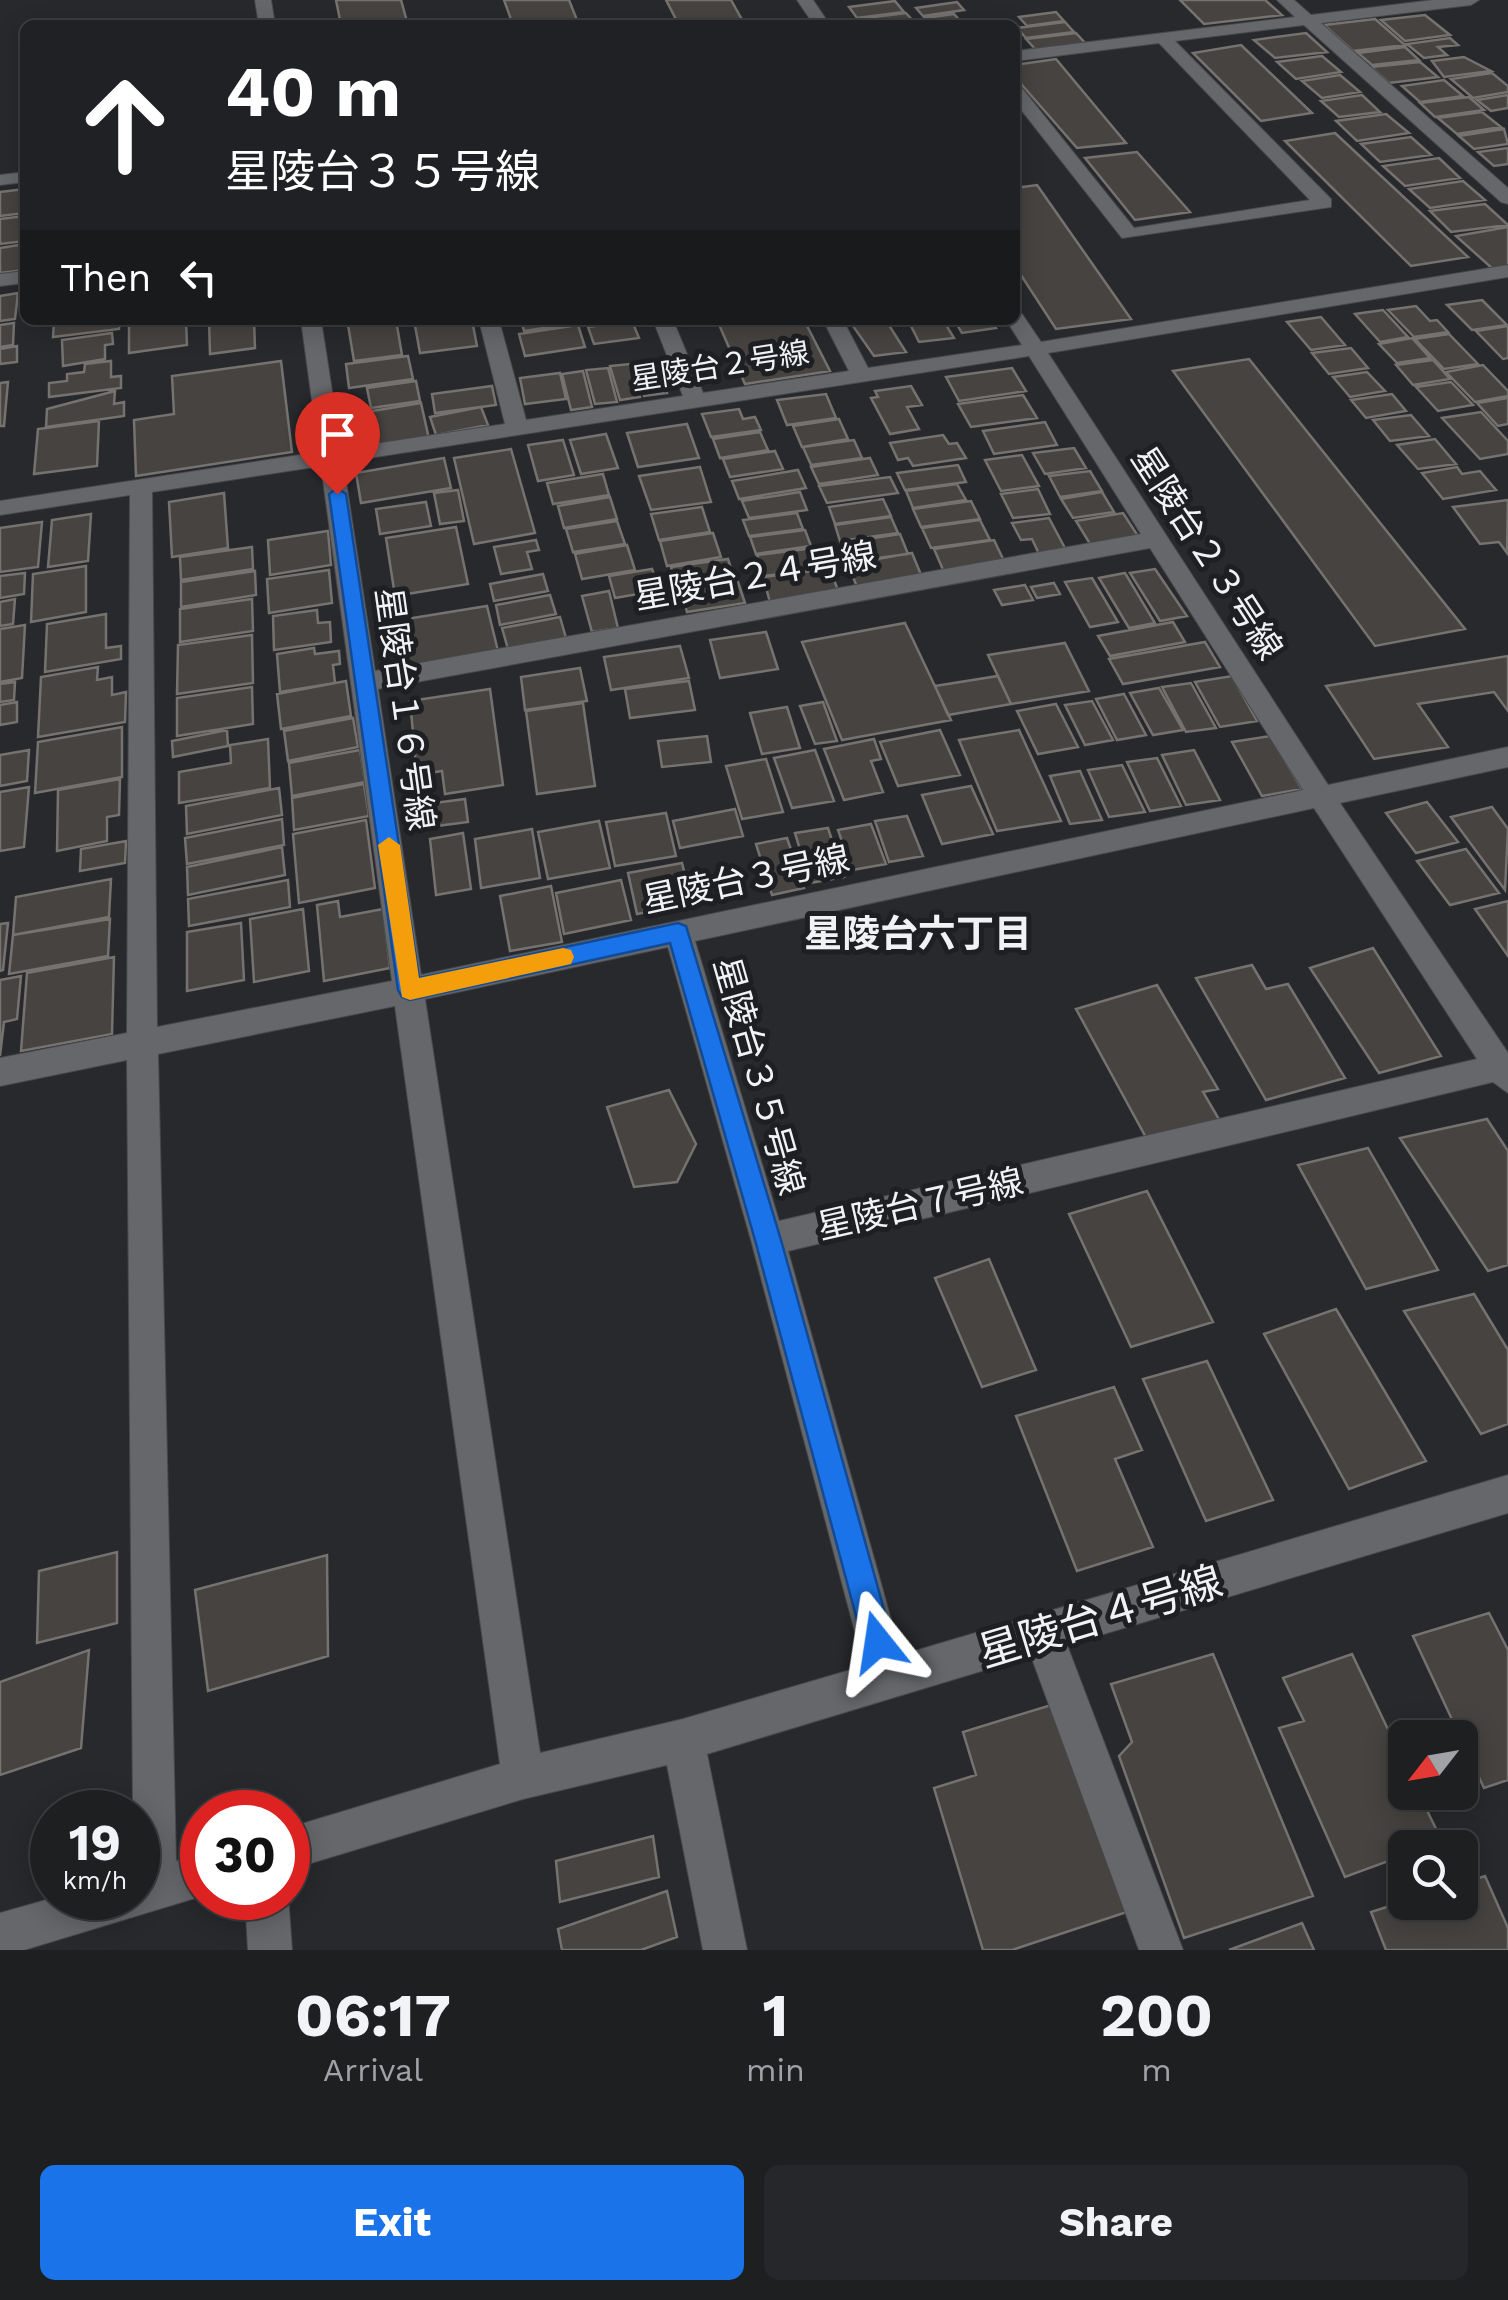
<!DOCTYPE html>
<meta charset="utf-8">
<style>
:root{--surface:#1d1f21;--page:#25272a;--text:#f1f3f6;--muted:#a0a2a5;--line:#3b3d3f;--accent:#1a73e8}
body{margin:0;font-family:"Work Sans","Noto Sans JP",sans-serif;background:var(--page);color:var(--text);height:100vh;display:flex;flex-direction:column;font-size:38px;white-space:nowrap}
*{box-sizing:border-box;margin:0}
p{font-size:32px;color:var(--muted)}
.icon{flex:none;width:55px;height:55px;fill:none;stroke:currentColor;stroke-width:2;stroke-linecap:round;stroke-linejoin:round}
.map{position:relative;height:1950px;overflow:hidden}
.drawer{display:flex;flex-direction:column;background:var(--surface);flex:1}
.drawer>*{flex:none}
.top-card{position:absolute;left:20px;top:20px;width:1000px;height:305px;border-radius:15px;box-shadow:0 5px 25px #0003,0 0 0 2px var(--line);background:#202124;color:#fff;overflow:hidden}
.needle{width:65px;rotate:239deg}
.controls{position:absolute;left:1388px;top:1720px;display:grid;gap:20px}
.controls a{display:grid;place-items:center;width:90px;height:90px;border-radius:15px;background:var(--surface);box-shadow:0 5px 25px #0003,0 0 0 2px var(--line);font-size:50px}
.speed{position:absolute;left:30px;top:1790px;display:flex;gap:20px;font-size:50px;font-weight:700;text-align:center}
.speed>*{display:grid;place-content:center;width:130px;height:130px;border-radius:50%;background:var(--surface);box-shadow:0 5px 25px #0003,0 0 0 2px var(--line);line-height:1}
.speed small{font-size:25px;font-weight:400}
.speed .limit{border:15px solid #d22;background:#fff;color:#111}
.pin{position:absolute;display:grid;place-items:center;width:85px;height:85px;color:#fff;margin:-102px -42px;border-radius:50% 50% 50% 0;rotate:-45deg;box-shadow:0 0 10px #0007}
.pin .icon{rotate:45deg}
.me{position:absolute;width:110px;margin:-55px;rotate:345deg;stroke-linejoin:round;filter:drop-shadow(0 0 8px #0008)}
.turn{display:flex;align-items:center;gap:35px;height:210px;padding:0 40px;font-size:45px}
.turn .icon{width:130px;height:130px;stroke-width:2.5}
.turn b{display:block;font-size:70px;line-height:85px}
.then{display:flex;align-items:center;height:95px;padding:0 40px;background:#0003;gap:20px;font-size:38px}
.eta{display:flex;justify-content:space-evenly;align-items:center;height:170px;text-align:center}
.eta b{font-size:60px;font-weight:700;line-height:70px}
.action{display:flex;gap:20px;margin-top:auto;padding:20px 40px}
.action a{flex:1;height:115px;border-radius:15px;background:var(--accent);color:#fff;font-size:40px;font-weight:700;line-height:115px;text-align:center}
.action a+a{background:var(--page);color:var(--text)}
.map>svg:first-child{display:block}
.building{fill:#464340;stroke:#75726f;stroke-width:2.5}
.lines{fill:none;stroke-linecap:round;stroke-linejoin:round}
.minor-casing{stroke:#46484a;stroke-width:2}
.minor{fill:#65676b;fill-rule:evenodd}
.route{fill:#1a73e8;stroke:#114b97;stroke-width:2.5}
.slow{fill:#f59e0b}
.labels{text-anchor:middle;stroke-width:10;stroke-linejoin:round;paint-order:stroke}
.far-street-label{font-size:30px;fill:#f1f2f4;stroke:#1e1f22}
.street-label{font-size:35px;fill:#f1f2f4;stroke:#1e1f22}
.neighbourhood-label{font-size:38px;font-weight:bold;fill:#f1f2f4;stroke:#1e1f22}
.near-street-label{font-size:42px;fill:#f1f2f4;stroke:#1e1f22}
</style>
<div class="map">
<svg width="1508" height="1950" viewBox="0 0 1508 1950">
<rect width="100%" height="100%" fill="#27292c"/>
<!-- building -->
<path class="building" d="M336 0H401L408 25H341Z
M504 0H569L579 25H513Z
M666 0H731L745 25H679Z
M1180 0H1265L1282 15 1204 24Z
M895 1 904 12 857 18 849 7Z
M957 2 964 10 923 16 916 8Z
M1056 12 1064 21 1027 26 1019 17Z
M906 13 915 23 862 25 858 19Z
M954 14 962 23 932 25 925 18Z
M1425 15 1450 35 1405 41 1381 20Z
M1375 19 1405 45 1353 51 1324 25Z
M1065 22 1074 32 1026 38 1017 28Z
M1076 33 1086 44 1036 50 1026 39Z
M1306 33 1327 52 1275 58 1254 40Z
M1450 38 1458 45 1438 47 1447 55 1424 58 1407 44Z
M1241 45 1312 113 1261 121 1193 53Z
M1405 47 1419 60 1372 65 1358 53Z
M1322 56 1341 72 1296 79 1277 62Z
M1464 57 1491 71 1444 77 1432 61Z
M1056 59 1126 143 1077 148 1015 77V65Z
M1420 62 1438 77 1389 83 1371 67Z
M1492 73 1508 86V92L1473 98 1451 79Z
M1340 75 1360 92 1322 98 1302 81Z
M1444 80 1463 96 1420 102 1402 86Z
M1362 95 1380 112 1339 117 1321 101Z
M1508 95V108L1491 111 1477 100Z
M1469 97 1484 110 1435 117 1420 103Z
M1482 112 1501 127 1457 134 1438 118Z
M1386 114 1409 133 1357 141 1336 121Z
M1504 129 1508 144 1474 149 1459 136Z
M1335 133 1468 257 1411 266 1285 141Z
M1411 137 1431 155 1380 162 1361 144Z
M1508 148V164L1494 166 1478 152Z
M1137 152 1190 212 1135 220 1085 158Z
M1439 158 1460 178 1405 186 1383 166Z
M1463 181 1485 200 1430 208 1409 189Z
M1037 185 1131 319 1056 329 1015 266V188Z
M25 189V213L0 216V192Z
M1485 204 1508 225 1451 232 1430 211Z
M25 216V241L0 244V219Z
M1508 227V268L1494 270 1456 236Z
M25 244V270L0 273V248Z
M18 293 15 319 0 321V296Z
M1482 300 1507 325 1472 330 1447 305Z
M1416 306 1430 321 1437 320 1448 332 1414 337 1388 310Z
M1383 310 1408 337 1380 342 1355 314Z
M1321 317 1345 345 1311 350 1287 322Z
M54 320H120L119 329 53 337Z
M129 320H186L187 345 129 353Z
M209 320H254L255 348 210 354Z
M396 320 402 355 354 361 348 325Z
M414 320H472L477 346 420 353Z
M521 320H578L579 323 524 331Z
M717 320H804L830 371 745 384Z
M908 320H943L954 338 919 342Z
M954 320H991L996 328 962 333Z
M632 321 639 338 594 344 588 327Z
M887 322 906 352 874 356 853 326Z
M14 323 13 345 0 347V325Z
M578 325 585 347 525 356 519 334Z
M1508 326V358L1503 359 1476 331Z
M112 333 113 344 105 345V359L63 366 62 340Z
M1449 334 1478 364 1444 369 1415 339Z
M1412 338 1430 358 1397 363 1379 344Z
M17 346V362L0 364V349Z
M1351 348 1368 368 1329 374 1312 353Z
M408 356 413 379 349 388 346 364Z
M1249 359 1465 629 1375 646 1173 371Z
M656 360 667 393 644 396 633 363Z
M1433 360 1450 379 1413 385 1396 365Z
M111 361V377L121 376V388L49 397V383L67 381V374L84 372 85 364Z
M281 361 292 452 136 476 134 420 174 414 172 376Z
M630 364 640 397 620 400 610 366Z
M1483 365 1508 391V396L1475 402 1446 372Z
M608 368 617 402 595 404 586 370Z
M1012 368 1026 391 959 401 946 377Z
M583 371 592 407 571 410 562 374Z
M1367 372 1385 391 1350 397 1333 377Z
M560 373 566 399 525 404 520 378Z
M416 381 420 401 371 408 367 388Z
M8 382 4 426H0V383Z
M1451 382 1473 405 1438 411 1416 387Z
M492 386 496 405 435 413 432 394Z
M911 386 922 405 907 407 919 429 890 434 871 398 878 397 875 391Z
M115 391 114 404 124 402V416L46 427 47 409Z
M826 394 836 418 787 425 777 400Z
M1392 394 1406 411 1366 418 1351 400Z
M1023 395 1037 418 971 427 958 404Z
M1508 398V424L1498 426 1477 403Z
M421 403 429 439 379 447 375 429 357 432 354 414Z
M481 407 488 425 436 435 430 417Z
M739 409 743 419 755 417 761 430 711 437 702 414Z
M1481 412 1508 441V454L1480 459 1442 418Z
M1411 415 1429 436 1390 441 1373 420Z
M839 419 848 439 802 447 793 426Z
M99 421 97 466 34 474 38 429Z
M1045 422 1057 445 994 454 983 431Z
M687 424 699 458 638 467 627 433Z
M760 432 768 450 720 458 713 439Z
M606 434 618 468 581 474 570 440Z
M943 435 949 444 957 443 966 458 913 466 908 458 898 460 890 443Z
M1435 439 1456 464 1418 469 1397 445Z
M563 440 574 475 538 481 528 445Z
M854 440 862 458 811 465 803 447Z
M1074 448 1086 468 1045 474 1033 453Z
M511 449 535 533 474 544 454 458Z
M775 451 783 469 730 477 723 459Z
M1022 455 1039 486 1001 491 985 460Z
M444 458 451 488 361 503 356 473Z
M870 458 878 475 819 484 811 467Z
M958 465 966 482 905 490 897 473Z
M700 467 711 502 651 510 639 476Z
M1457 467 1462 474 1480 471 1496 490 1443 499 1422 473Z
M798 470 806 488 739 499 732 481Z
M1090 471 1102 491 1060 497 1049 476Z
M603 474 609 495 553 504 547 483Z
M890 477 898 493 827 503 819 486Z
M957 484 966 500 913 508 906 491Z
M1038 489 1050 514 1013 518 1001 494Z
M458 490 464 521 440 524 434 493Z
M800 492 807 510 749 518 742 501Z
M1102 492 1114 512 1073 518 1061 499Z
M224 493 228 548 172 557 169 502Z
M610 497 617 519 564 528 558 506Z
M883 499 891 516 835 524 829 507Z
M1508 500 1507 553 1499 542 1480 544 1453 507Z
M971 501 980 519 921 527 913 509Z
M426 502 431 526 380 534 376 509Z
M702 507 710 532 659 540 651 514Z
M797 513 803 529 749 536 743 520Z
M1123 513 1138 536 1090 544 1076 521Z
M91 514 88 561 48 567 52 520Z
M891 517 898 533 840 541 835 525Z
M1049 518 1066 550 1039 554 1032 539 1021 540 1012 523Z
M980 520 990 540 931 548 922 528Z
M617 521 625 544 573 552 566 529Z
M42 522 38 567 0 572V528Z
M456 527 468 584 395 596 386 538Z
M805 530 811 546 756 554 750 537Z
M328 531 331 565 270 575 268 540Z
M713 533 721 557 667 566 660 541Z
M900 534 908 554 848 562 841 543Z
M536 540 539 550 527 552 532 569 501 574 494 547Z
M994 540 1005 563 944 572 934 549Z
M627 545 635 570 582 579 575 554Z
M252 547 253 569 181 580 180 557Z
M814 548 821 569 764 576 757 555Z
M912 553 922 577 857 587 848 564Z
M728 559 735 580 678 589 671 567Z
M86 566V612L31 622 33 574Z
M652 569 660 590 615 598 609 576Z
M830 569 839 593 770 602 763 577Z
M1155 569 1187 616 1160 621 1130 573Z
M329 570 332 603 269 613 267 579Z
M255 571 256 595 181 607V582Z
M25 573 24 594 0 598V576Z
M1125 573 1155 623 1129 628 1099 578Z
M543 574 548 591 494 601 490 584Z
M1092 578 1118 622 1090 627 1065 582Z
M738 582 745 603 687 612 681 591Z
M1054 583 1060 594 1037 598 1031 587Z
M1025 585 1033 600 1002 605 994 590Z
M609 591 618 628 592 632 582 596Z
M550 595 556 614 500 625 496 605Z
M15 599 13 624 0 626V602Z
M252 599 253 631 180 642V609Z
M487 606 498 651 402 668 394 621Z
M317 610 318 623 330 622 331 642 274 650 273 616Z
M106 614V648L121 646V659L45 672 47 624Z
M560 617 566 638 508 649 502 628Z
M1173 622 1185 642 1110 656 1098 636Z
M905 623 951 720 842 740 802 642Z
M25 625 22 678 0 682V629Z
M766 632 778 669 720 678 710 640Z
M252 635 253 683 177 694 178 645Z
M1205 642 1220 667 1123 684 1109 659Z
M1065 643 1089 691 1011 704 988 655Z
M680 646 689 678 611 690 604 657Z
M314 648 315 654 339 651 340 664 333 665 335 683 280 692 277 654Z
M1508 656V711L1494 692 1418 704 1448 747 1374 759 1326 686Z
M98 667 97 680 112 677V695L126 692 125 722 38 737 41 677Z
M580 668 587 701 525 710 521 677Z
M998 676 1011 704 948 715 935 686Z
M1232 676 1257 721 1220 727 1195 682Z
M346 681 351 716 281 729 277 694Z
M689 681 695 710 630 718 625 689Z
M15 682 14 700 0 702V684Z
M1191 683 1216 728 1186 732 1162 687Z
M252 687 253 724 177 736V698Z
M1159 688 1183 730 1153 735 1130 693Z
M490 689 503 785 445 794 442 771 417 775 410 701Z
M1124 694 1146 735 1117 740 1096 699Z
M1092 701 1113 740 1085 745 1065 705Z
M17 702V722L0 725V705Z
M823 702 837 741 815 744 800 706Z
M583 703 595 786 537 794 526 711Z
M1056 704 1078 747 1038 754 1017 711Z
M787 707 800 748 762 754 750 713Z
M353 718 358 747 288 761 284 731Z
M122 727V777L35 793 38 742Z
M227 730 228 746 173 757 172 741Z
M940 730 960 775 898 786 880 742Z
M1019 730 1061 821 997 831 959 740Z
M707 736 711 762 662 767 658 741Z
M1270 736 1302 789 1262 796 1232 742Z
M268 739 270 788 179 803V772L231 763 230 745Z
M874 739 881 759 871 761 883 792 844 800 824 749Z
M29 750 27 781 0 786V755Z
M360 750 365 782 292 796 289 763Z
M815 750 834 801 792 808 774 758Z
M1194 750 1220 800 1186 805 1162 755Z
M1157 758 1181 806 1150 811 1127 762Z
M766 759 783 812 742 819 726 766Z
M1122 765 1145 812 1109 817 1088 770Z
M1080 771 1102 820 1070 824 1050 776Z
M120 779 119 815 107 817V841L57 851 58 790Z
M364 784 369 816 294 830 292 798Z
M971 786 993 834 942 844 922 795Z
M29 787 24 847 0 851V792Z
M279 788 282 815 187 834 186 806Z
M465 799 468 822 421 828 419 805Z
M1427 802 1458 842 1416 853 1386 813Z
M1492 807 1508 829 1505 890 1451 817Z
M735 809 743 836 680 848 673 821Z
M666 813 676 856 615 866 606 822Z
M907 816 923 856 889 862 875 821Z
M282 819 284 845 187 864 185 838Z
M366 820 375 888 299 903 293 834Z
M599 821 610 868 548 879 538 832Z
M871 824 886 864 852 870 838 830Z
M828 828 844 877 810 883 795 833Z
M532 829 540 878 481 888 475 839Z
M463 833 471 889 436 895 430 839Z
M787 838 804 888 772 895 756 844Z
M126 841 125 863 80 871 81 849Z
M282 847 285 875 188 895 187 867Z
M1466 849 1499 893 1450 905 1417 861Z
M682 863 690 894 669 898 672 907 637 914 628 873Z
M111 879 109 917 13 935 16 897Z
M288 880 290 907 189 926 188 899Z
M621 880 631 920 564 934 556 893Z
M551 886 562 942 510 951 500 896Z
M338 901 340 917 383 909 390 968 324 981 317 905Z
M1508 901V956L1475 909Z
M303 909 309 971 254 982 250 919Z
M110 919 108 956 9 974 13 935Z
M8 923 3 970 0 971V924Z
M241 923 244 980 187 991V932Z
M1373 948 1441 1056 1379 1073 1310 968Z
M114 957 112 1034 21 1051 27 973Z
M1252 965 1266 989 1288 984 1345 1078 1266 1100 1196 978Z
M21 976 17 1019 4 1022 0 1056V980Z
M1157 985 1218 1089 1203 1092 1220 1121 1149 1143 1076 1009Z
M669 1090 696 1144 677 1182 634 1187 607 1107Z
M1487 1119 1508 1151V1265L1488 1271 1400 1138Z
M1368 1148 1438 1270 1366 1289 1298 1165Z
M1147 1191 1213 1322 1131 1347 1069 1214Z
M989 1259 1036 1370 982 1387 935 1278Z
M1474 1294 1508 1350V1424L1481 1434 1404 1311Z
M1336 1309 1426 1461 1349 1489 1264 1334Z
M1207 1361 1273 1500 1206 1521 1143 1379Z
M1114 1387 1142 1450 1115 1459 1153 1547 1077 1571 1016 1416Z
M117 1552V1623L37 1643 39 1571Z
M327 1555 328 1656 208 1691 195 1590Z
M1489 1613 1508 1650V1780L1484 1788 1413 1636Z
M89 1650 81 1748 0 1775V1682Z
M1213 1654 1313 1896 1184 1938 1119 1756 1132 1742 1111 1684Z
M1352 1654 1405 1765V1792H1418L1442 1841 1425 1848H1405V1855L1345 1877 1279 1728 1304 1721 1283 1678Z
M1061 1702 1133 1910 1012 1950H983L934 1788 976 1775 963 1732Z
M653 1836 659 1877 560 1902 556 1861Z
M1485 1876 1508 1928V1950H1386L1371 1912 1405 1901 1460 1902V1884Z
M667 1891 677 1937 641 1950H562L558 1929Z
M1302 1923 1314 1950H1229Z"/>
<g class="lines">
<!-- minor casing -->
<g class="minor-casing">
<path id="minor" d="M255 0H271L275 25H259Z
M797 0H813L830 25H814Z
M1277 0H1294L1311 15 1433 0H1479L1471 5 1321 23 1508 188V204L1501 202 1304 25 1175 41 1331 199V207L1122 238 1015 102V86L1021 87 1134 228 1310 200 1159 43 1015 61V51L1295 17Z
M25 172V182L0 185V175Z
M1508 265V277L1048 353 1328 785 1508 747V767L1340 803 1508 1053V1093L1493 1082 788 1251 901 1655 1508 1475V1513L1067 1645 1183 1950H1139L1031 1656 707 1754 747 1950H703L667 1765 523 1799 288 1870V1828L500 1764 395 1006 158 1054 176 1861 202 1854V1896L24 1950H0V1913L53 1898H138V1812H133L127 1060 0 1086V1058L127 1033 130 495 0 515V501L319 452 301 320H321L341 449 505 424 479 320H499L526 420 683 396 653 320H673L703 393 849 371 823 320H843L868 368 1022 345 1006 320H1015V312L1022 314 1041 342ZM1029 356 1141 534 375 671 343 462ZM321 466 392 981 157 1027 152 492ZM1150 548 1303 790 421 975 378 689ZM1314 808 1477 1059 779 1221 695 941ZM668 947 751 1240 864 1666 683 1719 540 1753 425 999Z
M25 271V283L0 286V274Z
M288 1895 292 1950H248L245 1898Z"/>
</g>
<!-- minor -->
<use href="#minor" class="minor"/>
</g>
<!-- route -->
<path class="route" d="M337 488 346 494 419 978 678 923 686 926 781 1240 893 1642 889 1653 878 1658 867 1653 863 1642 755 1240 670 943 410 1000 402 997 398 990 329 494Z"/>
<!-- slow -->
<path class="slow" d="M389 837 400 845 419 978 563 948 571 950 574 957 571 964 410 1000 402 997 378 845Z"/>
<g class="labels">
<!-- far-street labels -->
<g class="far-street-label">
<text transform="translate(720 366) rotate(-9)" y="10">星陵台２号線</text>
</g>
<!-- street labels -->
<g class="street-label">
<text transform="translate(1207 553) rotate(57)" y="12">星陵台２３号線</text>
<text transform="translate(755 576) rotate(-10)" y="12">星陵台２４号線</text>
<text transform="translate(405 709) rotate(82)" y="12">星陵台１６号線</text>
<text transform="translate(746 879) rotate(-12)" y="12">星陵台３号線</text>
<text transform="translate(759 1076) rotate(74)" y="12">星陵台３５号線</text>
<text transform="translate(920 1204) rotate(-13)" y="12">星陵台７号線</text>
</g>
<!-- neighbourhood labels -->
<g class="neighbourhood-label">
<text x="918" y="947">星陵台六丁目</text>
</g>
<!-- near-street labels -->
<g class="near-street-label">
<text transform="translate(1100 1616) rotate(-17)" y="15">星陵台４号線</text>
</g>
</g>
</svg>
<div class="controls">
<a><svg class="needle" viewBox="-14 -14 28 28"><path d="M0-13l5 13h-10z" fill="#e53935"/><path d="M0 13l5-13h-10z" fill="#a0a2a5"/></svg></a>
<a><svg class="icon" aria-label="search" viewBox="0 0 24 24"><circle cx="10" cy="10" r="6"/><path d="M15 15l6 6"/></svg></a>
</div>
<div class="speed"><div>19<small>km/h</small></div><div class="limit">30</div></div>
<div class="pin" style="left:337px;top:494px;background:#d93025"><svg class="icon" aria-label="arrive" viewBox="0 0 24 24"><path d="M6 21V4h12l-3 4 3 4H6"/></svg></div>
<svg class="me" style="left:878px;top:1642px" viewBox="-20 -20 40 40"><path d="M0-17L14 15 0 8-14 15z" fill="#1a73e8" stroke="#fff" stroke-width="4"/></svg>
<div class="top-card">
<div class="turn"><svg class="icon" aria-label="ahead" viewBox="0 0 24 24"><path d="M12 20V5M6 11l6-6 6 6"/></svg><div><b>40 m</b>星陵台３５号線</div></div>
<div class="then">Then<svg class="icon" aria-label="left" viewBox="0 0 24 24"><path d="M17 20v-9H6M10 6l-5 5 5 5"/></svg></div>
</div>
</div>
<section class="drawer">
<div class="eta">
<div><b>06:17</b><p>Arrival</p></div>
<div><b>1</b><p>min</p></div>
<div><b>200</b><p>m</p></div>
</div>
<div class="action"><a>Exit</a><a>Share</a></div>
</section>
